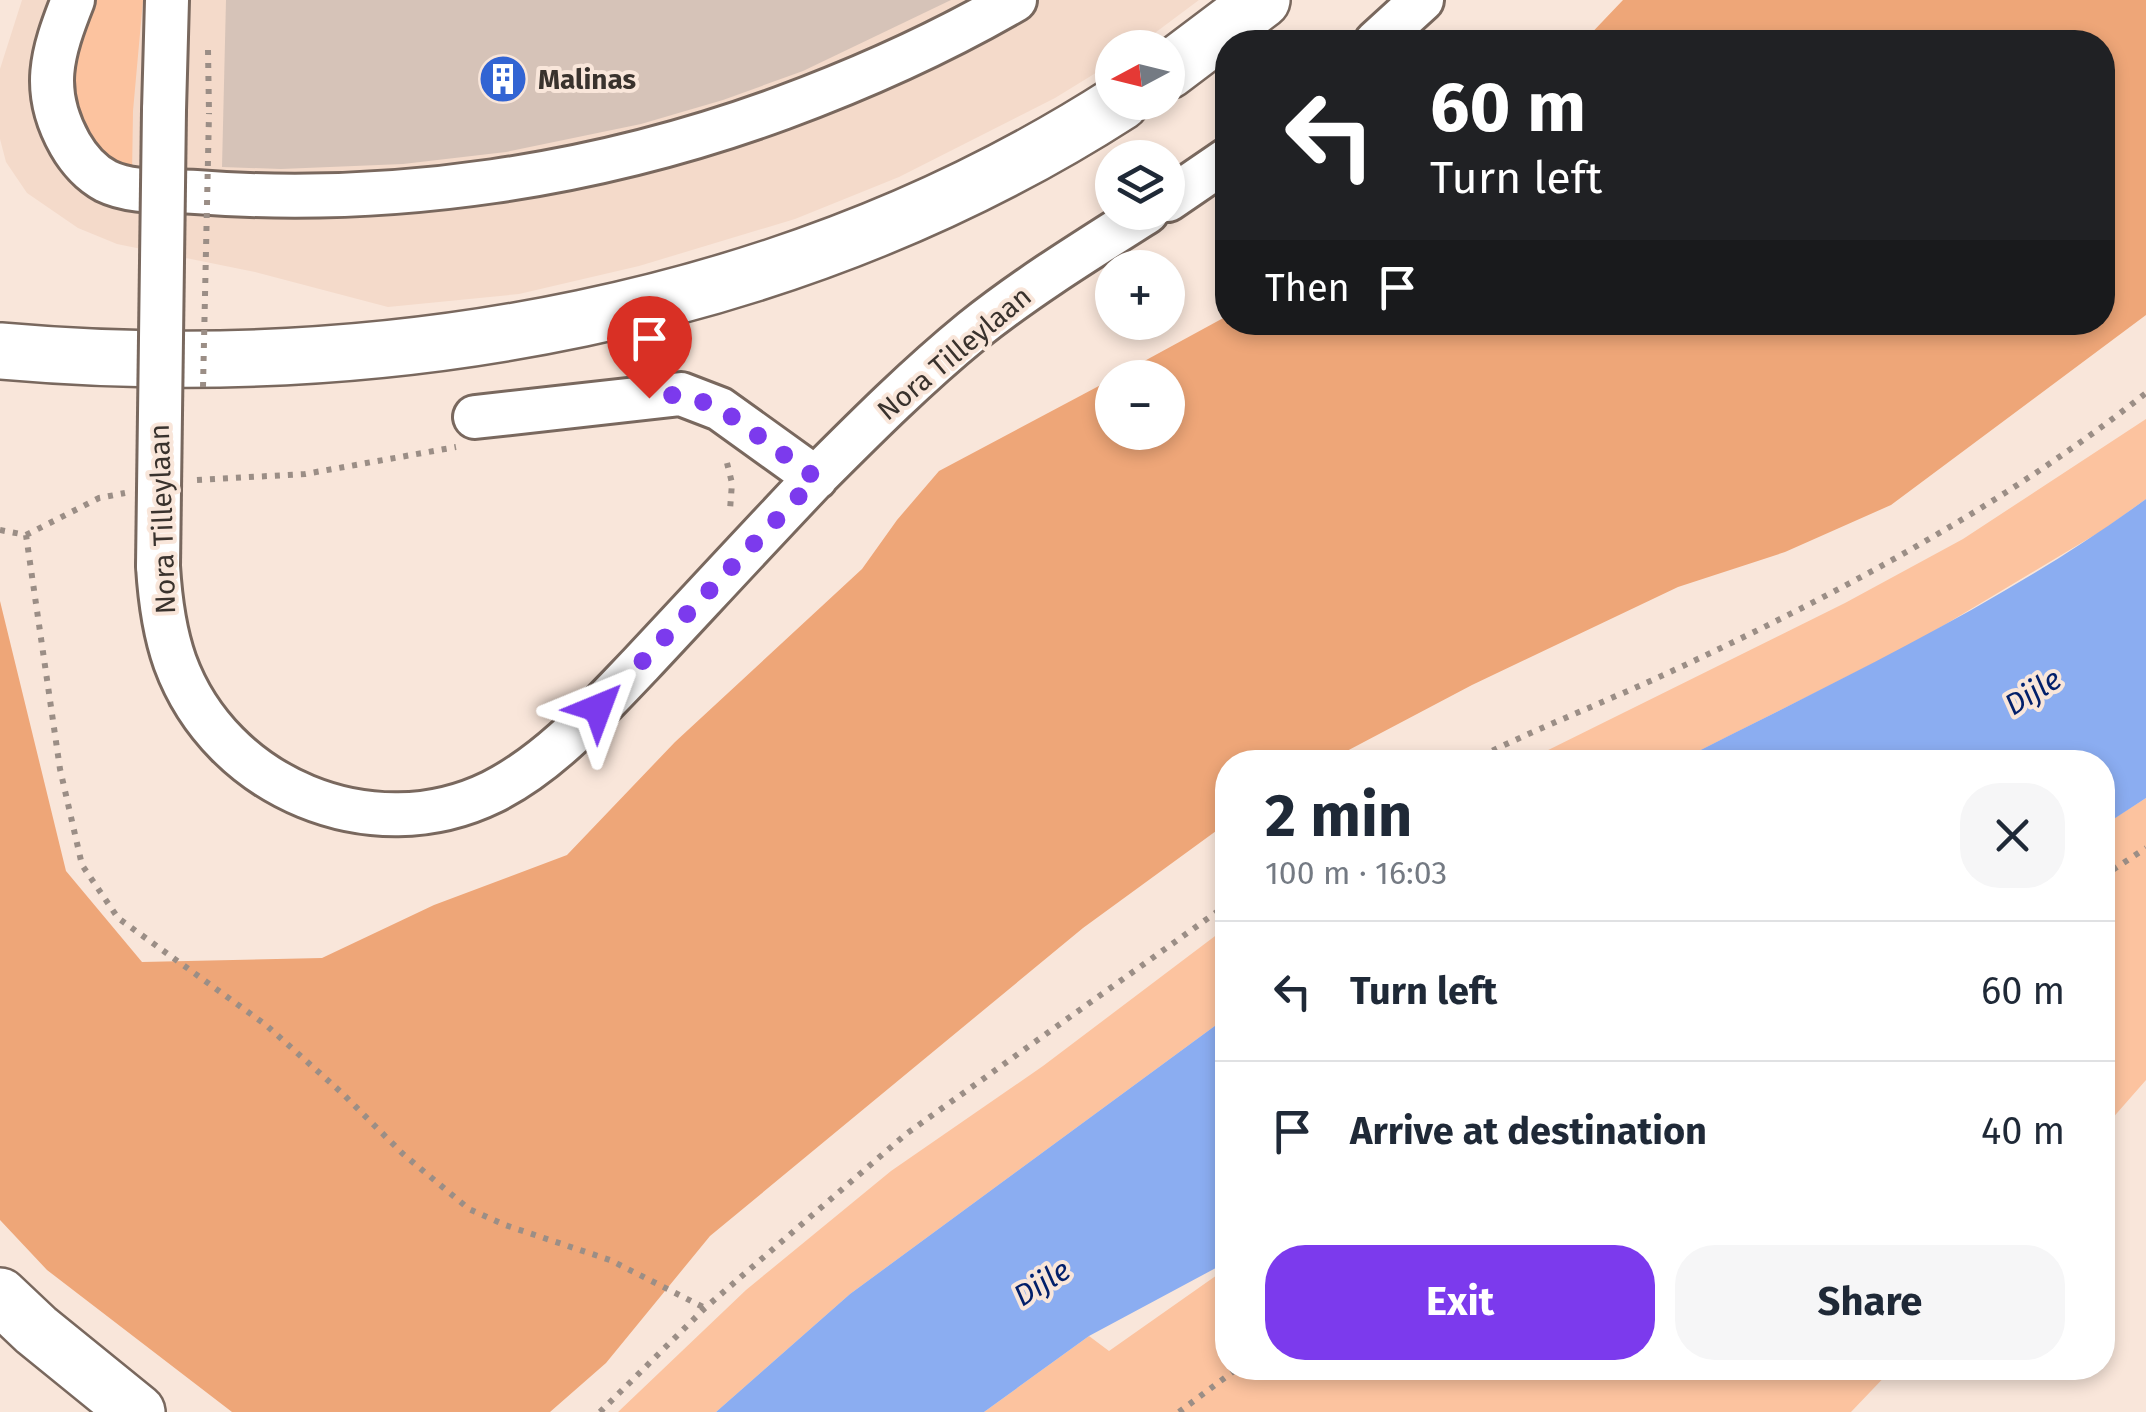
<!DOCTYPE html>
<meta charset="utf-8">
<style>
:root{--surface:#fff;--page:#f6f6f7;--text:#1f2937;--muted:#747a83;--line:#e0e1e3;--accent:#7c3aed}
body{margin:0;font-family:"Fira Sans",sans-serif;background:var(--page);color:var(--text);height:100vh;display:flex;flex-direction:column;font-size:38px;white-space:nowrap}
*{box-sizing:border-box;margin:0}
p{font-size:32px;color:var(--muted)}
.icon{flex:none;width:55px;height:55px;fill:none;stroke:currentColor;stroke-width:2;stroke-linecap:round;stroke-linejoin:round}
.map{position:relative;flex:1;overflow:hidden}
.details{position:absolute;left:1215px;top:750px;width:900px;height:630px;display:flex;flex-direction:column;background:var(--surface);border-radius:40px;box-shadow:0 5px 15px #0003}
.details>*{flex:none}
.guide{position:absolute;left:1215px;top:30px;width:900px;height:305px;border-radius:40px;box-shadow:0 5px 15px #0003;background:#202124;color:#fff;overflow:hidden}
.needle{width:65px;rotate:263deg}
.fabs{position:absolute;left:1095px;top:30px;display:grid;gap:20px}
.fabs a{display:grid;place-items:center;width:90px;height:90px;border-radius:50%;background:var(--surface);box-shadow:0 5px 15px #0003;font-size:50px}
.pin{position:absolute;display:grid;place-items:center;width:85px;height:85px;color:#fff;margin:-102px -42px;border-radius:50% 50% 50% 0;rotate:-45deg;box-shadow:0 0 10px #0007}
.pin .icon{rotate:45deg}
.me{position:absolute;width:110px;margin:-55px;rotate:44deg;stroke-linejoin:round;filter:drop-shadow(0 0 8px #0008)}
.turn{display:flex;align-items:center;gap:35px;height:210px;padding:0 50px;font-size:45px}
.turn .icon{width:130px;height:130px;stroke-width:2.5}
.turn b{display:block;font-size:70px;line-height:85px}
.then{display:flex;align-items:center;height:95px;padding:0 50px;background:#0003;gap:20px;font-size:38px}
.round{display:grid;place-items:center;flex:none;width:105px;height:105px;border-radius:40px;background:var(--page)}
.head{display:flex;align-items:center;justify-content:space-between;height:170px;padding:0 50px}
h1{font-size:60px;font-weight:700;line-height:75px}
.cta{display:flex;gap:20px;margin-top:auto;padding:20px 50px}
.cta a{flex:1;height:115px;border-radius:40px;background:var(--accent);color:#fff;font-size:40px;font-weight:700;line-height:115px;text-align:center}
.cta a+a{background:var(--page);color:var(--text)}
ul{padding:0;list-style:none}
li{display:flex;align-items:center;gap:30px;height:140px;padding:0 50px;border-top:2px solid var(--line)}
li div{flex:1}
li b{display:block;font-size:38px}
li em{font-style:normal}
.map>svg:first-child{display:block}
.built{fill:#f4daca}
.green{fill:#fcc39f}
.forest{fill:#eea678}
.water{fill:#8badf1}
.building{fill:#d6c3b8}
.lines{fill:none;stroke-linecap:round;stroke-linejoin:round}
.minor-casing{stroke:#79685e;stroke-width:48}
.highway-casing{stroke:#79685e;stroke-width:60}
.path{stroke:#9b8e86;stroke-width:6;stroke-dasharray:5 8;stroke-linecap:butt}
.minor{stroke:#fff;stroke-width:42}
.highway{stroke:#fff;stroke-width:55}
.minor-bridge-casing{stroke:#79685e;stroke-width:48;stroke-linecap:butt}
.path-bridge{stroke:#9b8e86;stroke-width:6;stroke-dasharray:5 8;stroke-linecap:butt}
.minor-bridge{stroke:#fff;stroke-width:42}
.route{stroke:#7c3aed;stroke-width:18;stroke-dasharray:0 32.4}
.labels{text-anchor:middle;stroke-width:8;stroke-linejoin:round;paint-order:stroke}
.poi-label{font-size:28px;font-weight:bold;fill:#39322d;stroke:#f9e6da;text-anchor:start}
.street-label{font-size:28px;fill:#39322d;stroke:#f9e6da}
.water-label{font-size:30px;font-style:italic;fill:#021f6a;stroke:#f9e6da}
</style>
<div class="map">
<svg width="2146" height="1412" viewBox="0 0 2146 1412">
<rect width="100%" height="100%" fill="#f9e6da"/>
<!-- built -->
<path class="built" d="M22 0H1199L1136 47 1112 48V63L1055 98 899 177 795 219 639 266 519 294 388 307 255 272 117 244 78 228 27 193 6 162 0 139V69Z"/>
<!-- green -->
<path class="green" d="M84 0H143L133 111 132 175 86 143 68 97Z
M2146 419V499L2103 530 1916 642 1677 762H1524L1845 603 1963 539Z
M2146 798V1080L2103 1129 2102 826Z
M1227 927V1017L850 1294 716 1412H618L746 1290 891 1171 1043 1066Z
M1227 1268 1228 1368H1893L1851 1412H984L1089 1336 1109 1351Z"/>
<!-- forest -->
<path class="forest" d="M1623 0H2146V315L1891 505 1785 552 1678 587 1472 685 1326 762H1228L1227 823 1083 928 710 1236 606 1363 550 1412H232L47 1270 0 1220V601L66 871 142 962 322 958 434 905 567 855 675 742 862 569 897 520 939 471 1112 379V432H1168V378L1115 377 1227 316 1228 322H2102V42H1583Z"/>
<!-- water -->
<path class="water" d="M2146 499V798L2103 826 2102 762H1677C1836 681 2001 605 2146 499Z
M1227 1017V1262L1089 1336 984 1412H716L850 1294Z"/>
<!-- building -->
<path class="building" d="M226 0H951L803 71 723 100 641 124 506 152 403 164 281 169 222 167Z"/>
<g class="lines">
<!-- minor casing -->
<g class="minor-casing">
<path id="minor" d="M73 0C52 53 40 91 70 144 78 158 91 173 106 181 132 194 168 190 196 192 393 207 597 176 782 108 863 78 941 43 1015 0
M1376 42 1422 0
M164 110 167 0
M1168 200 1228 159
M475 417 681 394 720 409 816 478
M158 566C160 599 164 631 175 662 221 788 372 851 492 792 550 763 597 710 641 664 700 601 758 538 817 476 867 426 917 376 972 331 1027 287 1087 250 1147 212"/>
</g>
<!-- highway casing -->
<g class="highway-casing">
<path id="highway" d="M1168 71 1262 0
M0 351C385 385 793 313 1121 102
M0 1296 36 1330 137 1412"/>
</g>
<!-- path -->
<path class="path" d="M208 50 209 113
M727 463 732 483 730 510
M197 480 305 474 456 447
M0 530 26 535 60 769 82 865 118 918 266 1025 342 1093 403 1154 469 1209 505 1225 610 1260 705 1308
M26 535 99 498 125 493
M1469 762C1535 729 1603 703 1670 672 1836 595 2002 507 2146 393
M2102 877 2146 848
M600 1412 705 1308 906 1134 1228 904
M1179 1412 1238 1368"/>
<!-- minor -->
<use href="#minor" class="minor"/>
<!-- highway -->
<use href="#highway" class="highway"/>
<!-- minor-bridge casing -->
<g class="minor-bridge-casing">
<path id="minor-bridge" d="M158 566 164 110"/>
</g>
<!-- path-bridge -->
<path class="path-bridge" d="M203 387 209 113"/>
<!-- minor-bridge -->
<use href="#minor-bridge" class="minor-bridge"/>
</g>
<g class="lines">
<!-- route -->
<path class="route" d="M598 708 816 478 720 408 681 394 649 398"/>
</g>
<!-- icons -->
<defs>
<g id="building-disc" transform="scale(2.5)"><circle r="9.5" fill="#3264d3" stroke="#f9e6da"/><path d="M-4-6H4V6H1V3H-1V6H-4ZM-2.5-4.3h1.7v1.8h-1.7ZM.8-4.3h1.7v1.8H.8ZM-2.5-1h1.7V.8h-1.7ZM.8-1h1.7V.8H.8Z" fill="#fff"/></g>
</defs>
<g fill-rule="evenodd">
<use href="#building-disc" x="503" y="79"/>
</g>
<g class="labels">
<!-- poi labels -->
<g class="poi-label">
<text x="538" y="89">Malinas</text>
</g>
<!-- street labels -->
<g class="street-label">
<text transform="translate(954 353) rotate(-40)" y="10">Nora Tilleylaan</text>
<text transform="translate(162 519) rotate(-92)" y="10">Nora Tilleylaan</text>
</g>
<!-- water labels -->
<g class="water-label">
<text transform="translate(2033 692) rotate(-32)" y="10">Dijle</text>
<text transform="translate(1042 1283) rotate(-32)" y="10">Dijle</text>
</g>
</g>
</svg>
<div class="fabs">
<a><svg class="needle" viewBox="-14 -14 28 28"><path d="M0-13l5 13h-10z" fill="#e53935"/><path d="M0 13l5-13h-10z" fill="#747a83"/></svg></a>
<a><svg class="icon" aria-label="layers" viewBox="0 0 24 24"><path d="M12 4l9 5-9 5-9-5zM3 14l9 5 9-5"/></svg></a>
<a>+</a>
<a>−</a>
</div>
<div class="pin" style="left:649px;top:398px;background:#d93025"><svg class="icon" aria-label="arrive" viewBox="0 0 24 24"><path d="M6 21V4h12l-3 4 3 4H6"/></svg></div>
<svg class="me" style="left:598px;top:708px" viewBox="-20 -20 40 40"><path d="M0-17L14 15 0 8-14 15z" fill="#7c3aed" stroke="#fff" stroke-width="4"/></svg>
<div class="guide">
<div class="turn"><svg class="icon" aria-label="left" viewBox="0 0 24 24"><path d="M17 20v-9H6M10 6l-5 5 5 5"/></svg><div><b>60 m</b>Turn left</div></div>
<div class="then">Then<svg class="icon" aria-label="arrive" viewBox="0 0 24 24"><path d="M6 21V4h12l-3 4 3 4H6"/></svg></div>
</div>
<section class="details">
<div class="head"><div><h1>2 min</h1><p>100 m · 16:03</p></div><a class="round"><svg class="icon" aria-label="close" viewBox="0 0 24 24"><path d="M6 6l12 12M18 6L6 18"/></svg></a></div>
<ul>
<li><svg class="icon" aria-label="left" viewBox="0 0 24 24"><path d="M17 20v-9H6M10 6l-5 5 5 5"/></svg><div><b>Turn left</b></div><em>60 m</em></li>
<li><svg class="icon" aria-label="arrive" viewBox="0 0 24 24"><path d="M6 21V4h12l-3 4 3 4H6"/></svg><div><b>Arrive at destination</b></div><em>40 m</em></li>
</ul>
<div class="cta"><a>Exit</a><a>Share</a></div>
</section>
</div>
